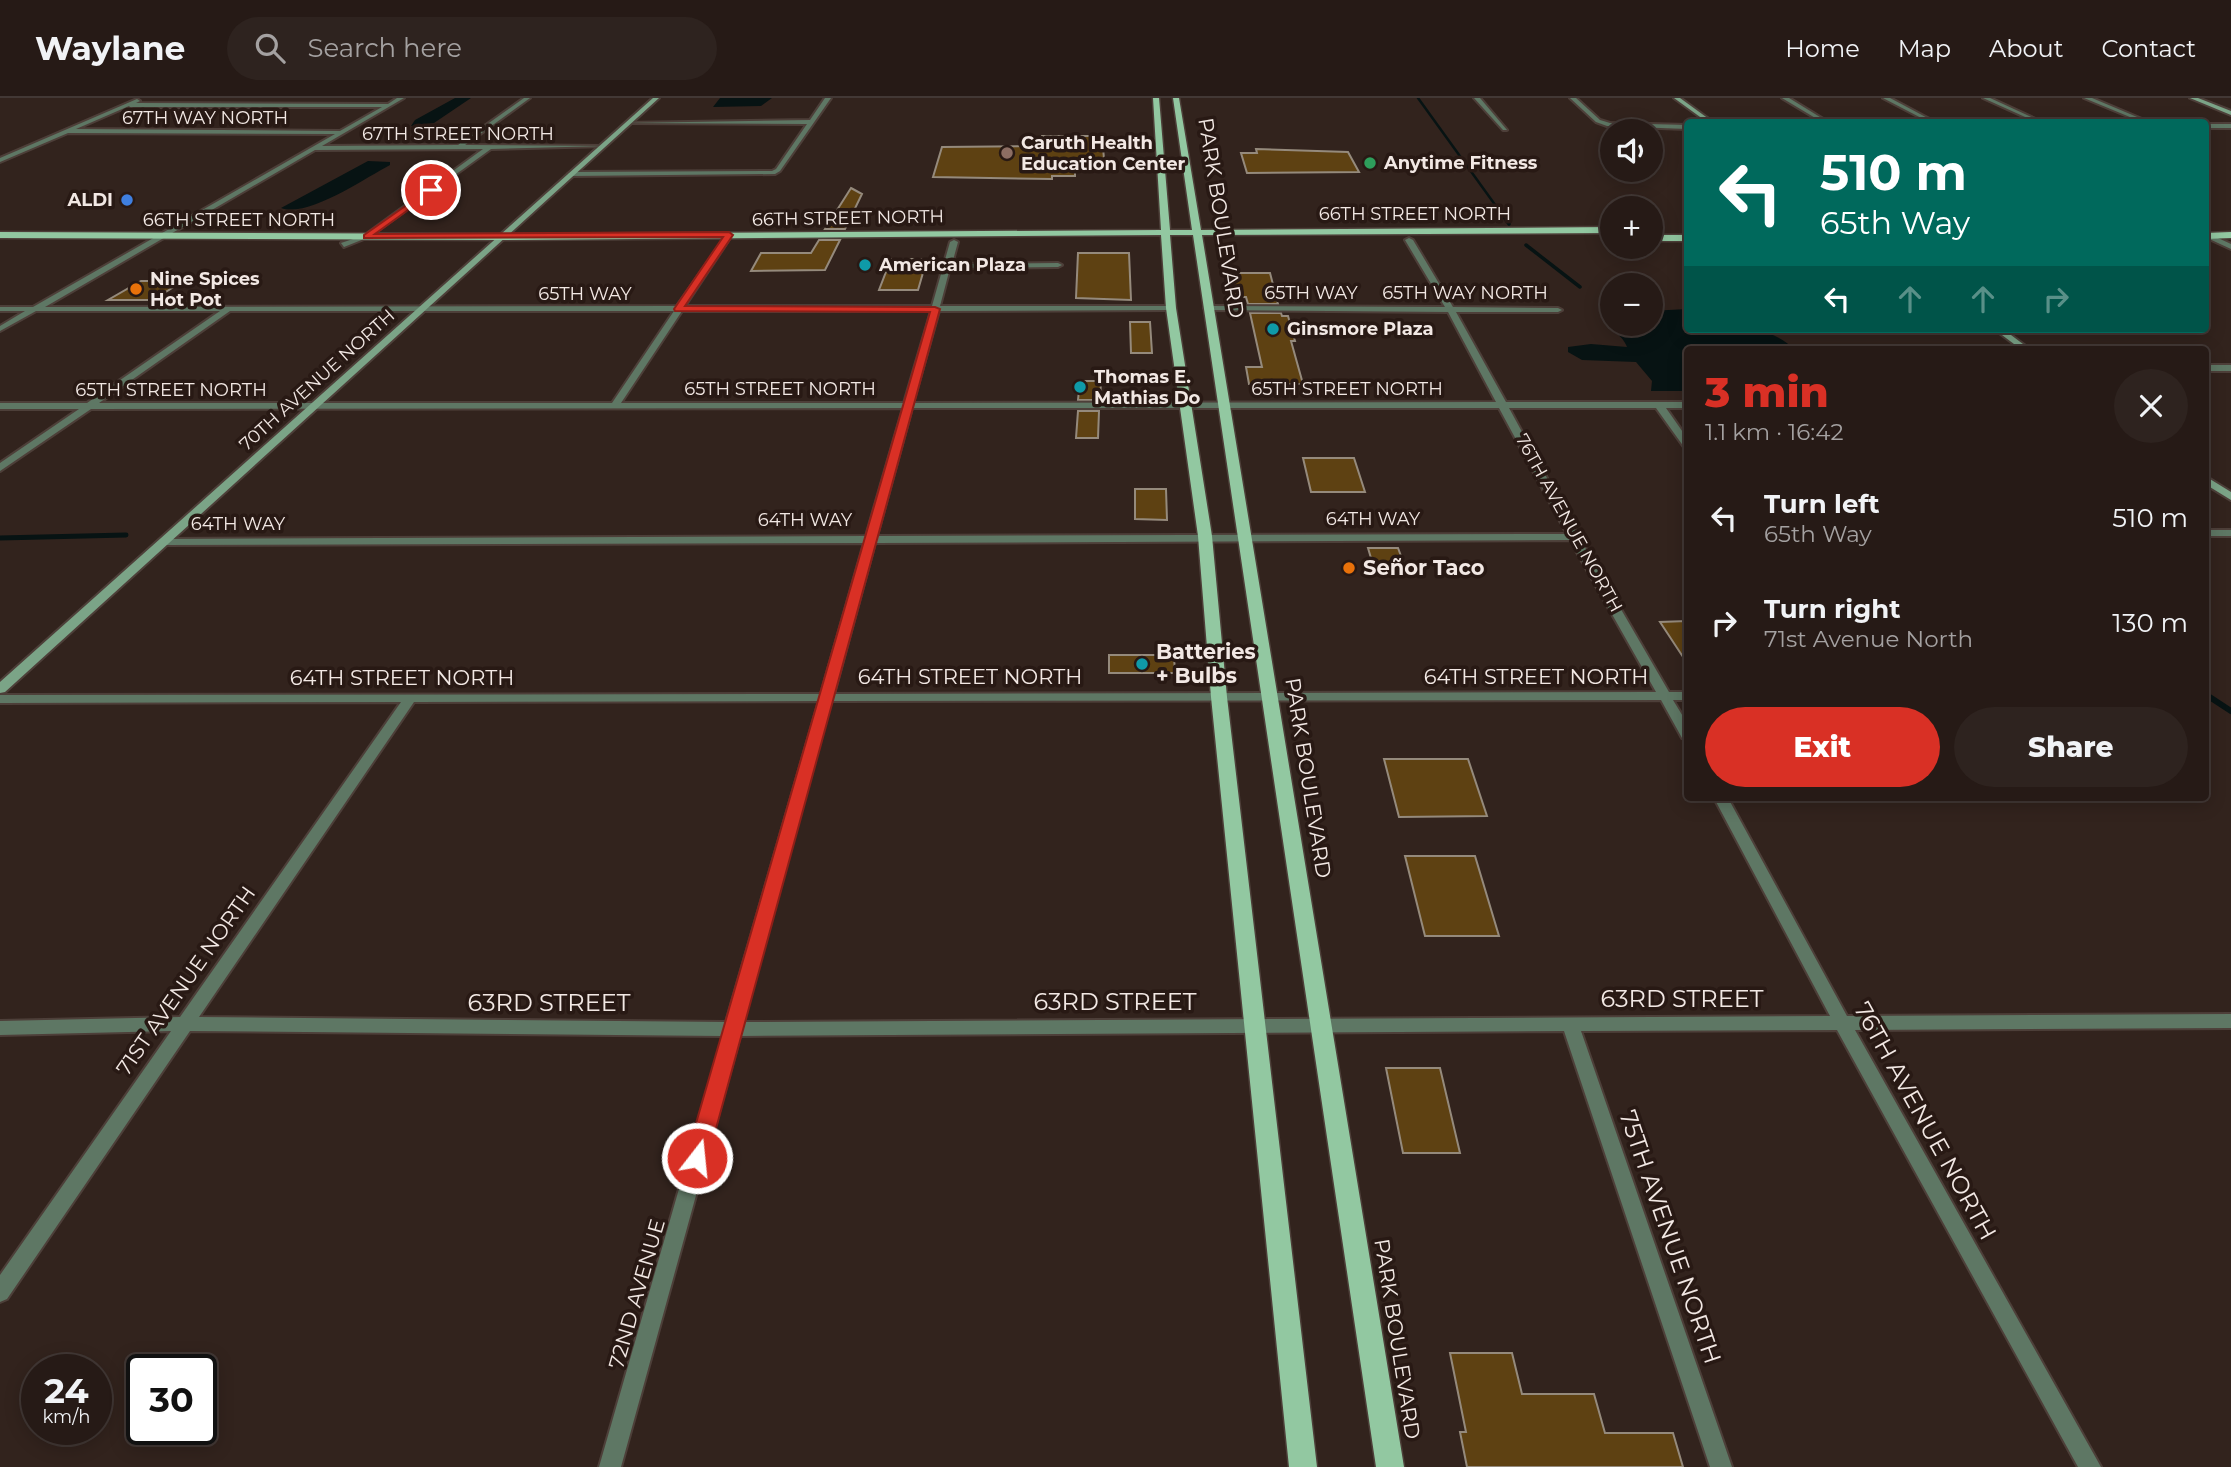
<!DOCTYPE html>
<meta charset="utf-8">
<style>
:root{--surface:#261a16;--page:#2e231f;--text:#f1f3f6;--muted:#a4a1a1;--line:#423835;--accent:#d93025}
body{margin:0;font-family:Montserrat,sans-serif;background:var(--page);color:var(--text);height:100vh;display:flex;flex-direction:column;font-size:26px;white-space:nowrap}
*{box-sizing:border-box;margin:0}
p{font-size:23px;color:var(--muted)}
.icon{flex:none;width:38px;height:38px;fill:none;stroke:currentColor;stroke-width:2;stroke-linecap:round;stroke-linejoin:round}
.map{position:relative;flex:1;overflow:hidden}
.drawer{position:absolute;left:1684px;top:248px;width:525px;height:455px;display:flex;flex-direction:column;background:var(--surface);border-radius:7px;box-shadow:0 4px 18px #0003,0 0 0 2px var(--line)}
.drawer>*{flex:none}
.guide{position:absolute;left:1684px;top:21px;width:525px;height:214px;border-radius:7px;box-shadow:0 4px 18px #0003,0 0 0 2px var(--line);background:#00695c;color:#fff;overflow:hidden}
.fabs{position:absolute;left:1600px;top:21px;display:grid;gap:14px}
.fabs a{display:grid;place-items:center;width:63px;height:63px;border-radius:50%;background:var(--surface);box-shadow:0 4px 18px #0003,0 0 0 2px var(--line);font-size:35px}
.speed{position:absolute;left:21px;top:1256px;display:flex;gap:14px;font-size:35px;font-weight:700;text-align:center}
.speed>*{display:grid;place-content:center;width:91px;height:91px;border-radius:50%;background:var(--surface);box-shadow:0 4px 18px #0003,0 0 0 2px var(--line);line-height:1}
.speed small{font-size:18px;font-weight:400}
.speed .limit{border:4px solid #111;border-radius:10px;background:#fff;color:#111}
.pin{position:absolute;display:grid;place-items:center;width:60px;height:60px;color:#fff;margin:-30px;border:4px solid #fff;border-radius:50%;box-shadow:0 2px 7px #0007}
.me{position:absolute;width:77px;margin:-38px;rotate:16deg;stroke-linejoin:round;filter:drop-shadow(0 0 5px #0008)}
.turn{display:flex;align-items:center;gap:24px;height:147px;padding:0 21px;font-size:32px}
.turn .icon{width:91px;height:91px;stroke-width:2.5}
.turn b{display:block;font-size:49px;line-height:60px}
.lanes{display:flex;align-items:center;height:66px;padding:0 21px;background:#0003;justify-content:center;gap:35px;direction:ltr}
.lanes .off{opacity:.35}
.round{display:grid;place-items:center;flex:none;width:74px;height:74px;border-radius:37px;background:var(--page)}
.summary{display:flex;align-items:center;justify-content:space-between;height:119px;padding:0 21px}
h1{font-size:42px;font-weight:800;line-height:52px;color:var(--accent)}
.cta{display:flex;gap:14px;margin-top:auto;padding:14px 21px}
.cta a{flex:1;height:80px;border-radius:42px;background:var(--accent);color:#fff;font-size:28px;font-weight:800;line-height:80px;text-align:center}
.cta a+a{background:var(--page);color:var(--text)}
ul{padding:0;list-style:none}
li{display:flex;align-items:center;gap:21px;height:105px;padding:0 21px}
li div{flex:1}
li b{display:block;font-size:26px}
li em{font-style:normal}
header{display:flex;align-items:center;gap:42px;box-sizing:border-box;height:98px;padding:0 35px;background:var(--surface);border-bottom:2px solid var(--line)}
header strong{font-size:33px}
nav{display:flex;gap:38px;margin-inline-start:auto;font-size:24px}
.search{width:490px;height:63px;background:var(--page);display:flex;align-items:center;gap:18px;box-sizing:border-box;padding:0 24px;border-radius:38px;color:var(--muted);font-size:26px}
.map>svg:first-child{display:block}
.water{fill:#071313}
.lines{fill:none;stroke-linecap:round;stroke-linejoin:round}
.stream-far3{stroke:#071313;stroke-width:2.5}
.stream-far2{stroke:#071313;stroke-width:3.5}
.stream-far1{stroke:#071313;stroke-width:5}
.stream{stroke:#071313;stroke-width:6}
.building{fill:#5e4112;stroke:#958a7c;stroke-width:2}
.street-casing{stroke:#4d3f39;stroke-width:4}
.secondary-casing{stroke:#4d3f39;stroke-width:4}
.primary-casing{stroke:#4d3f39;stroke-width:3}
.street{fill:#5e7764;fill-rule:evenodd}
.secondary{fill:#7ba487;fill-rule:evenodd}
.primary{fill:#92c8a1;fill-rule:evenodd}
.route{fill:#d93025;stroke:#8d1f18;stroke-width:2}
.education-dot{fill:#8d6e63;stroke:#281914;stroke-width:2.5}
.leisure-dot{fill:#2e9e5b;stroke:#281914;stroke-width:2.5}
.shop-dot{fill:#3f7fe0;stroke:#281914;stroke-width:2.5}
.culture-dot{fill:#0f9aa8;stroke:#281914;stroke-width:2.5}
.food-dot{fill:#e8710a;stroke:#281914;stroke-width:2.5}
.labels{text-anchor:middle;stroke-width:7;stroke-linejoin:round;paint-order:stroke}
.far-street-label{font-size:18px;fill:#f2e8e4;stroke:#281914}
.far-poi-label{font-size:18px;font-weight:bold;fill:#f2e8e4;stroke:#281914;text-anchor:start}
.street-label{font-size:21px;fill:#f2e8e4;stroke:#281914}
.poi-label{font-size:21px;font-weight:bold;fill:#f2e8e4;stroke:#281914;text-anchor:start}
.near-street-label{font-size:24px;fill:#f2e8e4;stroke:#281914}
</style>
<header>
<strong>Waylane</strong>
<div class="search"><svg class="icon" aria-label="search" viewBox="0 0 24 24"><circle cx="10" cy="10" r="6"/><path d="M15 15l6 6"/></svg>Search here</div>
<nav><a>Home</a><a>Map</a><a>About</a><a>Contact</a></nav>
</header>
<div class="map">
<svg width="2231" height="1369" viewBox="0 0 2231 1369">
<rect width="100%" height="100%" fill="#32231d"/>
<!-- water -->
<path class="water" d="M455 0H471L434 25 411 28 415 22Z
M720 0H772L761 8 713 9Z
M368 63 390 64V67C365 80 308 120 281 110Z
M1687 211V231C1724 231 1767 223 1795 252H1687V293H1651L1652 283 1636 264 1582 262 1568 254V249L1591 246 1627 249C1622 235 1606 231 1602 217L1610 214 1612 226H1650V213Z"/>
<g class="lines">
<!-- stream-far3 -->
<path class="stream-far3" d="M1418 0 1501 115"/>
<!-- stream-far2 -->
<path class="stream-far2" d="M1500 113 1509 126
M1526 147 1580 189"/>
<!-- stream-far1 -->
<path class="stream-far1" d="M0 440 126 437"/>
<!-- stream -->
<path class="stream" d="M2205 596 2231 613"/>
</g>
<!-- building -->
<path class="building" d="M1042 38H1102L1104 61H1075V78H1052V81L933 79 942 49 1041 48Z
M1256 51 1348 54 1359 74 1247 75 1241 55H1257Z
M851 90 862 96 845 131H825Z
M819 142H840L825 172 751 173 761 155H811Z
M1078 155H1129L1131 202 1076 200Z
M891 161H927L918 192H879Z
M1230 175H1270L1278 206H1248L1246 199H1235Z
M141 183H183L153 202H108Z
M1250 215H1281L1282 218H1288L1295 243H1291L1303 286H1249L1246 269H1262Z
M1130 224H1150L1152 255H1131Z
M1080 283H1101L1100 302H1078Z
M1078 313H1099L1098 340H1076Z
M1303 360H1354L1365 394H1311Z
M1135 391H1166L1167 422 1135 421Z
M1368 450H1398L1408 477H1376Z
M1687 523V565L1660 524Z
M1109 557H1174L1175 575H1109Z
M1384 661H1468L1487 718 1399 719Z
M1405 758H1475L1499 838H1425Z
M1386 970H1440L1460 1055H1403Z
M1450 1255H1512L1522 1296H1594L1605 1335H1673L1683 1369H1467L1460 1334H1466Z"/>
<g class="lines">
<!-- street casing -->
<g class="street-casing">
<path id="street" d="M397 0H404L322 48 458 47 524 0H530L465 47 605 48 491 51 369 139 344 149 341 145 365 137 483 51 315 52 45 209 677 208 728 135 732 137 685 208H932L950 144 954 142 958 144 952 166 1058 165 1062 167 1058 169 950 170 940 208H1171L1175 210 1171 212 939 213 913 305 1496 304 1448 214 1208 212 1204 210 1208 208 1445 209 1405 142 1409 140 1413 142 1453 209 1558 210 1562 212 1558 214H1456L1506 304H1687V310H1666L1687 340V350L1684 349 1656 310H1509L1579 439 1669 594H1687V602H1673L1687 625V641L1682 640 1661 602 831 603 743 924 1830 918 1714 700H1728L1847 918 2231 916V930L1855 932 2101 1369H2078L1837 932 1581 933 1732 1369H1710L1564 933 740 938 621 1369H599L723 938 190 933 7 1201 0 1204V1177L171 933 0 937V923L180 919 401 604 0 605V597L821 596 864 445 163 447 158 444 163 441 866 438 903 310 91 311 0 373V365L79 311H0V305H87L220 213H36L0 233V228L25 213H0V209H33L335 36 68 35 0 64V60L137 1 140 3 136 5 388 6ZM129 8 130 9H382L340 33 76 31ZM230 213H674L612 305H99ZM682 213H931L904 305H621ZM912 310H1499L1567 436 877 438ZM1570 442 1656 594 834 596 875 445ZM819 603 726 924 199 919 414 604Z
M825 0H831L780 73 775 76 571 78 568 76 571 74 772 73 776 71 807 26 626 25 810 22Z
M1474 0H1480L1507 32H1503Z
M1570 0H1576L1600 22 1610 25 1687 27V31L1607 28 1596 24Z
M1782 0H1789L1828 24H1822Z
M1883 0H1890L1935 24H1929Z
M1983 0H1990L2042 24H2036Z
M2084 0H2092L2149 24H2142Z
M2205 26H2231V30H2205Z
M2205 134 2231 146V151L2205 139Z
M2205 267H2231V273H2205Z
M2205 432H2231V438H2205Z"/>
</g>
<!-- secondary casing -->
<g class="secondary-casing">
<path id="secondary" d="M653 0H659L5 594 0 595V584Z
M1674 0H1680L1713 24H1707Z
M2190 0H2198L2231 13V17Z
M1994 231H2003L2031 252H2022Z
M2205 378 2231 394V402L2205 386Z"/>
</g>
<!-- primary casing -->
<g class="primary-casing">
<path id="primary" d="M1153 0H1159L1170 132H1192L1173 0H1179L1201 132 1612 129V135L1202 137 1404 1369H1376L1193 137H1170L1176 210 1212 438 1227 599 1317 1369H1289L1211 599 1198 438 1166 210 1161 137 502 142 0 140V134L502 136 1161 132Z
M2231 134V140L2205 141V135Z
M1650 137H1687V143H1650Z"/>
</g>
<!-- street -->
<use href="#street" class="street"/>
<!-- secondary -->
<use href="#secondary" class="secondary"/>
<!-- primary -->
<use href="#primary" class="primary"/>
</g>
<!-- route -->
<path class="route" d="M431 90 433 94 375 136 729 134 733 137 685 208 935 209 940 211 708 1060 705 1066 697 1069 689 1066 686 1060 930 214 675 213 674 211 723 139 364 140V137Z"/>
<!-- markers -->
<circle class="education-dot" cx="1007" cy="55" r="7"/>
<circle class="leisure-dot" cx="1370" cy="65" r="7"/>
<circle class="shop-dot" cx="127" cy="102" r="7"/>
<g class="culture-dot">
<circle cx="865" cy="167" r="7"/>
<circle cx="1273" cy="231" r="7"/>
<circle cx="1080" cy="289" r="7"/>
<circle cx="1142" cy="566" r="7"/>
</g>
<g class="food-dot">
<circle cx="136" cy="191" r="7"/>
<circle cx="1349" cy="470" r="7"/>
</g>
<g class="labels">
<!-- far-street labels -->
<g class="far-street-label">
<text x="205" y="26">67TH WAY NORTH</text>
<text x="458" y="42">67TH STREET NORTH</text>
<text x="1415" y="122">66TH STREET NORTH</text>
<text transform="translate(848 120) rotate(-1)" y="6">66TH STREET NORTH</text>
<text x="239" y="128">66TH STREET NORTH</text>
<text x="1311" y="201">65TH WAY</text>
<text x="1465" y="201">65TH WAY NORTH</text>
<text x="585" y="202">65TH WAY</text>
<text transform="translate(317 282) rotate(-42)" y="6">70TH AVENUE NORTH</text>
<text x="780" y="297">65TH STREET NORTH</text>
<text x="1347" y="297">65TH STREET NORTH</text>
<text x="171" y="298">65TH STREET NORTH</text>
<text x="1373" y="427">64TH WAY</text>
<text x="805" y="428">64TH WAY</text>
<text transform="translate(1569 425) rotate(61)" y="6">76TH AVENUE NORTH</text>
<text x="238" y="432">64TH WAY</text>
</g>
<!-- far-poi labels -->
<g class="far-poi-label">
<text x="1021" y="51">Caruth Health<tspan x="1021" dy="21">Education Center</tspan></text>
<text x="1384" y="71">Anytime Fitness</text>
<text x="113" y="108" text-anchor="end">ALDI</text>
<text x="879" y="173">American Plaza</text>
<text x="150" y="187">Nine Spices<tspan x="150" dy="21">Hot Pot</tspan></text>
<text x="1287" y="237">Ginsmore Plaza</text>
<text x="1094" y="285">Thomas E.<tspan x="1094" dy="21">Mathias Do</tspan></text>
</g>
<!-- street labels -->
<g class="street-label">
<text transform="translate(1221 120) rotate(81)" y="7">PARK BOULEVARD</text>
<text x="970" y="586">64TH STREET NORTH</text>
<text x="1536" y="586">64TH STREET NORTH</text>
<text x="402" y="587">64TH STREET NORTH</text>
<text transform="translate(1308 680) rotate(81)" y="7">PARK BOULEVARD</text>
<text transform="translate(186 883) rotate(-55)" y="7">71ST AVENUE NORTH</text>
<text transform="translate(637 1196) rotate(-74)" y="7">72ND AVENUE</text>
<text transform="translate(1397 1241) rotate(81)" y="7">PARK BOULEVARD</text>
</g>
<!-- poi labels -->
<g class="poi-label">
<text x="1363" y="477">Señor Taco</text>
<text x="1156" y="561">Batteries<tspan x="1156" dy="24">+ Bulbs</tspan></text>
</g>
<!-- near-street labels -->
<g class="near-street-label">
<text x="1682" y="909">63RD STREET</text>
<text x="1115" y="912">63RD STREET</text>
<text x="549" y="913">63RD STREET</text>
<text transform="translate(1925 1023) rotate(61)" y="8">76TH AVENUE NORTH</text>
<text transform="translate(1670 1139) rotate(71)" y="8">75TH AVENUE NORTH</text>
</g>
</g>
</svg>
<div class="fabs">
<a><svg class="icon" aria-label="sound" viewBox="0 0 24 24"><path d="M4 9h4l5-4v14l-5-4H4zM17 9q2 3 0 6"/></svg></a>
<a>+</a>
<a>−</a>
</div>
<div class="speed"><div>24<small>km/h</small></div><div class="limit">30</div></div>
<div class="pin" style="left:431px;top:92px;background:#d93025"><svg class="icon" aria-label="arrive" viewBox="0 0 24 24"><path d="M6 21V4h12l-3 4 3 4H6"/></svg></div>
<svg class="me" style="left:697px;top:1060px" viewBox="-20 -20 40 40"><circle r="17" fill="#d93025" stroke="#fff" stroke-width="3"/><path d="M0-11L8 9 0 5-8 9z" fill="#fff"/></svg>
<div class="guide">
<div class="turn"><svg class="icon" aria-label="left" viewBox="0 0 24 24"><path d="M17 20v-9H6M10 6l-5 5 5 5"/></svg><div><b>510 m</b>65th Way</div></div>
<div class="lanes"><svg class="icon" aria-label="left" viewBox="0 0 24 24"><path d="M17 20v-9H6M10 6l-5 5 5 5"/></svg><svg class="icon off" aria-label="ahead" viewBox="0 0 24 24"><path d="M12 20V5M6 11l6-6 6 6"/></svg><svg class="icon off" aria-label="ahead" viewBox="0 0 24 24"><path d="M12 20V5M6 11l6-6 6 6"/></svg><svg class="icon off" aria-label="right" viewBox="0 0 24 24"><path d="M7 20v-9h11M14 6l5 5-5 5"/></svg></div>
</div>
<section class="drawer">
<div class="summary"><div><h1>3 min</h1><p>1.1 km · 16:42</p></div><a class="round"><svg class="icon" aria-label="close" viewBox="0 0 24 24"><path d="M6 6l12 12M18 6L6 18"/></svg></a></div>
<ul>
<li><svg class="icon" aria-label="left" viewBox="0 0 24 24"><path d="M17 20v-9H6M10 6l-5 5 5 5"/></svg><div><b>Turn left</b><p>65th Way</p></div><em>510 m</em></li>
<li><svg class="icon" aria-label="right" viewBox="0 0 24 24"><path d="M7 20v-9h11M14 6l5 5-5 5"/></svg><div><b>Turn right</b><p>71st Avenue North</p></div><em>130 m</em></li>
</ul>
<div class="cta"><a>Exit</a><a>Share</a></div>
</section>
</div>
